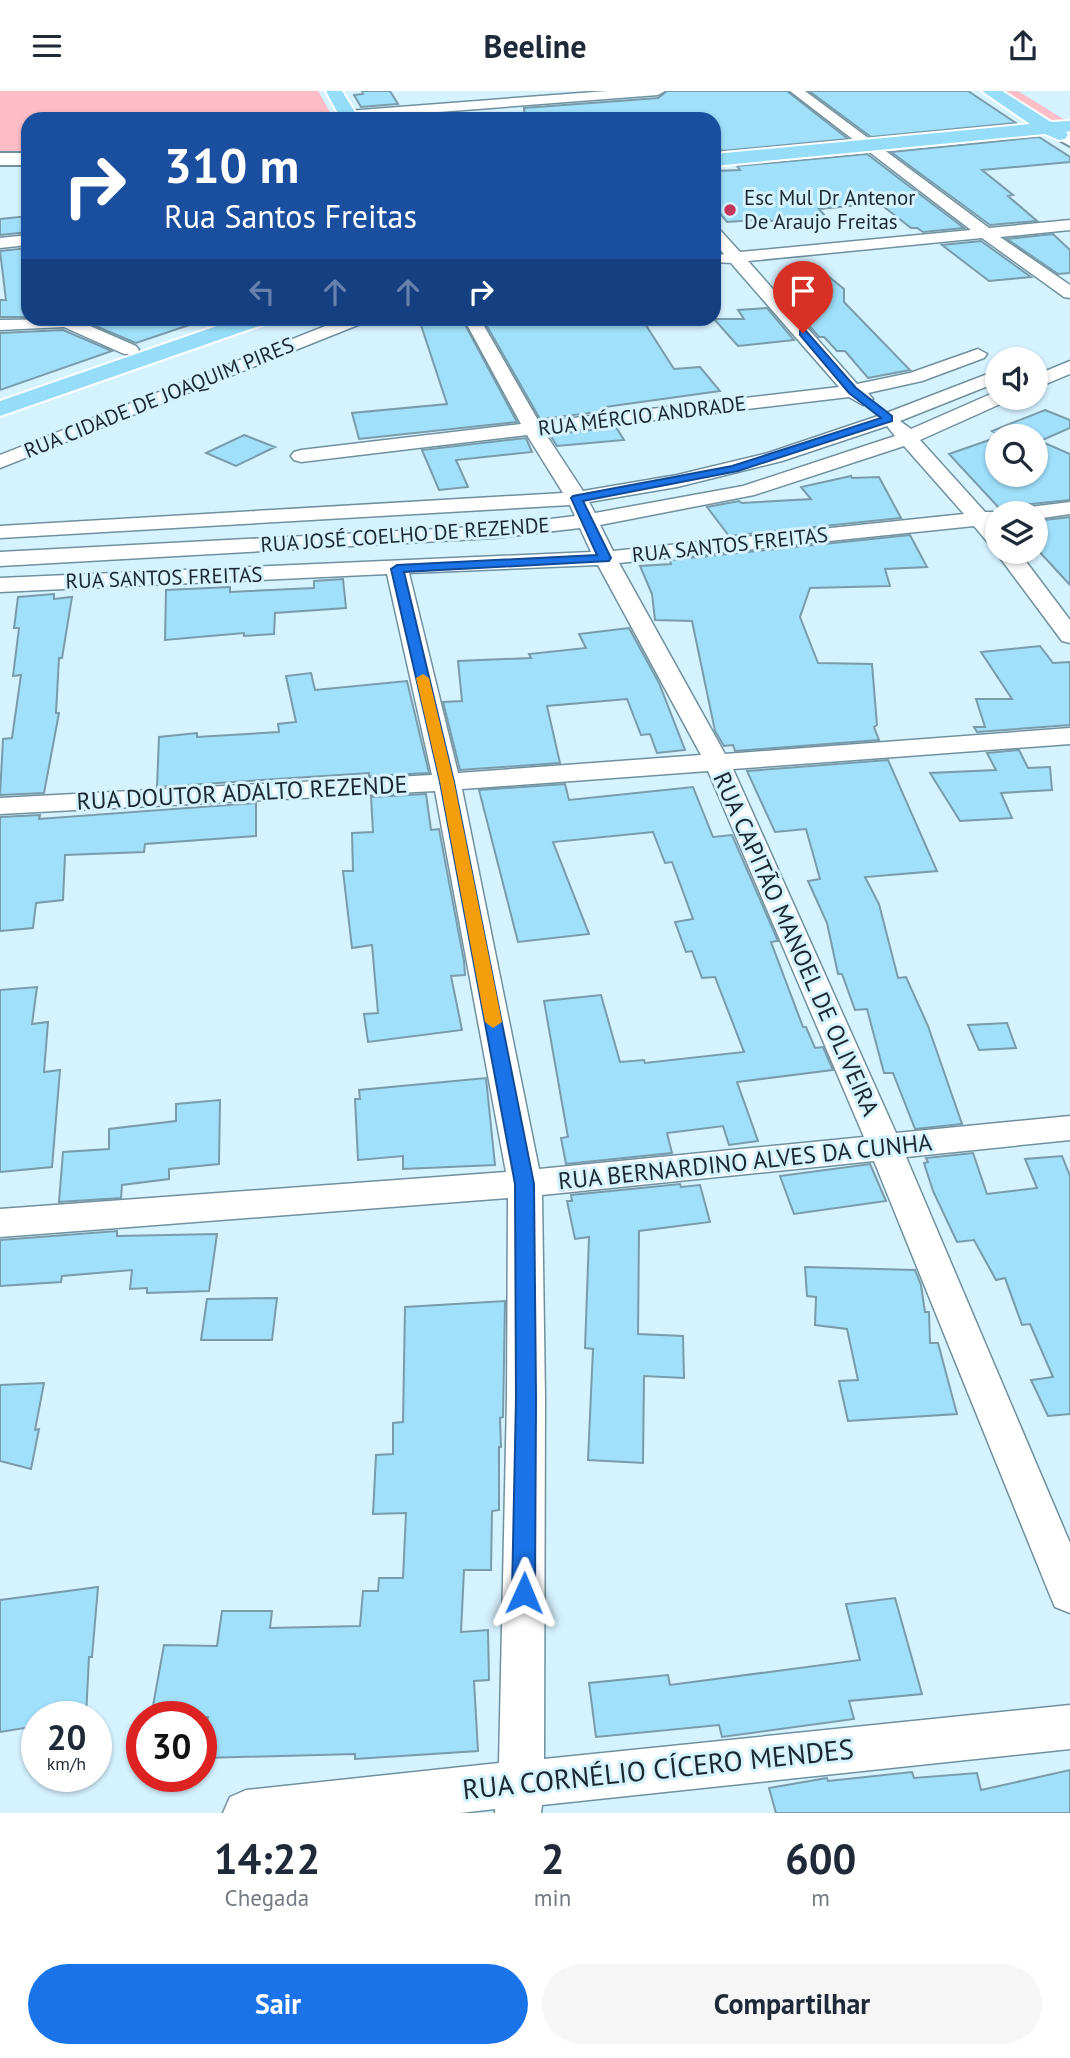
<!DOCTYPE html>
<html lang="pt">
<meta charset="utf-8">
<style>
:root{--surface:#fff;--page:#f6f6f7;--text:#1f2937;--muted:#747a83;--accent:#1a73e8}
body{margin:0;font-family:"PT Sans",sans-serif;background:var(--page);color:var(--text);height:100vh;display:flex;flex-direction:column;font-size:26px;white-space:nowrap}
*{box-sizing:border-box;margin:0}
p{font-size:23px;color:var(--muted)}
.icon{flex:none;width:38px;height:38px;fill:none;stroke:currentColor;stroke-width:2;stroke-linecap:round;stroke-linejoin:round}
.map{position:relative;height:1722px;overflow:hidden}
.details{display:flex;flex-direction:column;background:var(--surface);flex:1}
.details>*{flex:none}
.guide{position:absolute;left:21px;top:21px;width:700px;height:214px;border-radius:21px;box-shadow:0 2px 5px #0004;background:#1a4fa0;color:#fff;overflow:hidden}
.controls{position:absolute;left:985px;top:256px;display:grid;gap:14px}
.controls a{display:grid;place-items:center;width:63px;height:63px;border-radius:50%;background:var(--surface);box-shadow:0 2px 5px #0004;font-size:35px}
.speed{position:absolute;left:21px;top:1610px;display:flex;gap:14px;font-size:35px;font-weight:700;text-align:center}
.speed>*{display:grid;place-content:center;width:91px;height:91px;border-radius:50%;background:var(--surface);box-shadow:0 2px 5px #0004;line-height:1}
.speed small{font-size:18px;font-weight:400}
.speed .limit{border:10px solid #d22;background:#fff;color:#111}
.pin{position:absolute;display:grid;place-items:center;width:60px;height:60px;color:#fff;margin:-72px -30px;border-radius:50% 50% 50% 0;rotate:-45deg;box-shadow:0 0 7px #0007}
.pin .icon{rotate:45deg}
.me{position:absolute;width:77px;margin:-38px;rotate:1deg;stroke-linejoin:round;filter:drop-shadow(0 0 5px #0008)}
.turn{display:flex;align-items:center;gap:24px;height:147px;padding:0 28px;font-size:32px}
.turn .icon{width:91px;height:91px;stroke-width:2.5}
.turn b{display:block;font-size:49px;line-height:60px}
.lanes{display:flex;align-items:center;height:66px;padding:0 28px;background:#0003;justify-content:center;gap:35px;direction:ltr}
.lanes .off{opacity:.35}
.eta{display:flex;justify-content:space-evenly;align-items:center;height:119px;text-align:center}
.eta b{font-size:42px;font-weight:600;line-height:49px}
.button{display:flex;gap:14px;margin-top:auto;padding:14px 28px}
.button a{flex:1;height:80px;border-radius:42px;background:var(--accent);color:#fff;font-size:28px;font-weight:600;line-height:80px;text-align:center}
.button a+a{background:var(--page);color:var(--text)}
header{display:flex;justify-content:space-between;align-items:center;height:91px;padding:0 28px;background:var(--surface);font-size:32px;font-weight:600}
.map>svg:first-child{display:block}
.green{fill:#fcbdc6}
.building{fill:#a0e0fb;stroke:#799baa;stroke-width:2}
.lines{fill:none;stroke-linecap:round;stroke-linejoin:round}
.street-casing{stroke:#6f919f;stroke-width:3}
.secondary-casing{stroke:#6f919f;stroke-width:4}
.primary-casing{stroke:#fff;stroke-width:4}
.street{fill:#fff;fill-rule:evenodd}
.secondary{fill:#fff;fill-rule:evenodd}
.primary{fill:#95ddf8;fill-rule:evenodd}
.route{fill:#1a73e8;stroke:#114b97;stroke-width:2}
.slow{fill:#f59e0b}
.poi-dot{fill:#c5365d;stroke:#d5f2ff;stroke-width:2.5}
.labels{text-anchor:middle;stroke-width:6;stroke-linejoin:round;paint-order:stroke}
.far-poi-label{font-size:21px;fill:#1b292f;stroke:#d5f2ff;text-anchor:start}
.far-street-label{font-size:21px;fill:#1b292f;stroke:#d5f2ff}
.street-label{font-size:24px;fill:#1b292f;stroke:#d5f2ff}
.near-street-label{font-size:28px;fill:#1b292f;stroke:#d5f2ff}
</style>
<header><svg class="icon" aria-label="menu" viewBox="0 0 24 24"><path d="M4 6h16M4 12h16M4 18h16"/></svg>Beeline<svg class="icon" aria-label="share" viewBox="0 0 24 24"><path d="M12 15V3M7 8l5-5 5 5M5 13v7h14v-7"/></svg></header>
<div class="map">
<svg width="1070" height="1722" viewBox="0 0 1070 1722">
<rect width="100%" height="100%" fill="#d5f2ff"/>
<!-- green -->
<path class="green" d="M0 0H318L334 28H28V61L0 62Z
M994 0H1018L1068 31 1046 33Z"/>
<!-- building -->
<path class="building" d="M362 0H390L398 13 361 16 354 4 363 3Z
M667 0H787L848 48 722 60 714 51V28H525L524 17 658 7Z
M809 0H968L1016 32 871 46Z
M1039 46 1070 66V71L982 79 1013 104 1008 105 1037 130 990 134 891 61Z
M867 63 964 137 923 141 917 137H911L879 112 819 118 826 126 771 130 769 128 727 131 714 115V80L740 79 737 75Z
M28 125V141L0 144V128Z
M1053 143 1070 159V182L1058 183 1007 148Z
M981 150 1031 186 989 190 942 154Z
M28 157V226H0V209H6L0 160Z
M828 185 844 198V211L910 279 868 287 845 260H837L824 246H819L792 215 817 213 790 189Z
M767 217 794 249 738 255 714 228H744L738 219Z
M79 228H194L195 232 136 252Z
M419 228H462L517 331 359 348 352 322 447 313Z
M504 228H642L674 278 700 276 720 300 605 316 607 320 540 328 484 230 507 232Z
M63 239 112 260 0 299V242Z
M1045 319 1070 329V337L1040 350 1070 363V409L1022 414 1018 422H1008V419L1000 418 949 363 998 346V383H1036V345H1002L992 340Z
M616 336 624 349 557 355 550 344Z
M244 344 275 356 236 375 206 362Z
M526 347 532 361 456 369 468 396 439 399 422 359Z
M851 385 852 387 879 386 901 427 729 445 707 416 739 410 742 412 811 408 801 396Z
M1070 426V494L1036 457V430Z
M910 444 927 476 885 478 890 495 810 497 800 526 818 572 872 573 877 634 874 636 879 649 735 660 733 654 724 655 715 640 692 530 655 529 652 503 640 475 671 473 670 469Z
M343 488 346 517 275 522 274 543 244 545V542L165 549 166 499 230 496V501L314 497V490Z
M54 503V508L72 506 62 567H59L56 622H59L44 702 0 704 3 648 12 647 21 584 13 585 19 537H14L18 506Z
M629 537 659 592 685 659 657 662 650 643 641 644 627 608 547 615 560 672 460 679 443 611 462 610 458 570 531 567 529 563 586 557 579 543Z
M1040 555 1053 572 1070 571V634L977 641 974 636H985L976 608H1012L981 561Z
M311 582 315 599 407 590 429 682 369 685V682L157 696 159 646 197 642V646L279 641 278 633 296 631 286 585Z
M1019 659 1028 677 1050 676 1052 699 1001 702 1012 727 960 730 930 682 996 679 987 662Z
M888 669 937 780 865 786 879 813 898 887 906 886 928 935 962 1033 915 1038 893 982H884L867 918 855 919 842 883H838L827 832 808 790 820 788 806 738 775 741 747 680Z
M565 693 569 709 693 696 713 746 732 744 778 850 771 851 803 936H806L815 957 823 956 833 979 737 991 758 1050 729 1054 723 1035 667 1042 672 1062 566 1073 561 1047 568 1046 544 910 601 904 620 971 644 969 645 972 744 961 715 886 702 887 692 860 686 861 675 831 693 828 672 771 665 772 653 741 553 751 589 843 518 851 479 699Z
M426 703 431 739 439 738 464 870 465 884 451 885 462 939 368 951 364 923 378 922 372 854 352 857 343 780H353L352 742 373 741 371 706Z
M256 712V745L145 753 144 761 65 764 63 809 36 812 33 837 0 840V726L40 724 39 728Z
M37 896 32 933 48 931 44 981 60 979 52 1076 0 1081V899Z
M1007 932 1016 957 979 959 968 934Z
M486 987 495 1074 403 1078V1065L358 1069 355 1008H360L359 999Z
M220 1009 219 1073 169 1078V1088L122 1094 121 1107 59 1111 63 1061 109 1058V1038L176 1030V1013Z
M973 1062 987 1103 1037 1097 1025 1068 1062 1065 1070 1085V1323L1048 1325 1031 1289 1053 1286 1030 1233 1022 1234 1005 1187 996 1189 974 1149 957 1151 933 1100 924 1072 928 1071 926 1067Z
M870 1073 886 1110 794 1123 780 1085Z
M680 1093 681 1096 700 1094 710 1131 639 1140 638 1243 683 1245 684 1287 644 1285 643 1372 588 1369 593 1258 585 1257 589 1146 575 1148 567 1110H572L571 1104Z
M117 1140V1145L217 1143 209 1200 147 1202V1197L130 1198 132 1179 62 1185 61 1191 0 1195V1149Z
M805 1176 915 1179 921 1194 925 1221H929L930 1252H938L957 1323 848 1330 839 1290 858 1289 847 1238 815 1234 816 1206 807 1205Z
M277 1207 272 1249H201L207 1208Z
M505 1210 503 1326 500 1327 501 1356H499V1419L492 1420 491 1479H464L461 1541 488 1539 489 1589 474 1590 478 1660 355 1668V1663L203 1667 208 1626H151L164 1554 217 1555 222 1520H272L270 1537 360 1535 363 1500H378L379 1487H403L406 1422 373 1423 376 1364 393 1363V1332L403 1331 405 1216Z
M44 1292 35 1339 39 1338 31 1378 0 1370V1294Z
M98 1496 92 1566H89L86 1626H37V1635L0 1641V1509Z
M895 1507 922 1603 849 1610 854 1628 722 1646 719 1634 596 1646 589 1592 668 1584 670 1594 860 1569 846 1513Z
M1070 1679V1722H776L769 1697 827 1687 828 1690 912 1681 914 1687 977 1682 981 1699Z"/>
<g class="lines">
<!-- street casing -->
<g class="street-casing">
<path id="street" d="M607 0H665L658 4 348 28 340 24 347 20Z
M790 0H805L989 137 1070 129V139L1000 146 1070 194V207L1064 206 982 147 748 170 857 293 910 282 978 258 987 263 984 267 922 290 868 302 873 308 863 314 849 306 545 342 583 400 677 384 768 362 881 324 998 279V291L900 330 911 338 993 302 998 301V306H1009L1007 310 920 349 985 421H1006L998 422V432L995 433 998 455 990 454 974 435 619 472 725 663 1070 637V653L733 678 896 1042 1070 1025V1049L906 1066 1070 1452V1522L1055 1516 1049 1502 874 1070 542 1104 545 1307 544 1668 1070 1614V1658L542 1714 541 1722H495V1718L460 1722H223L230 1706 246 1699 499 1672 507 1307 508 1107 0 1146V1118L506 1081 435 700 0 723V707L432 684 387 483 0 501V487L591 461 580 437 494 447 0 475V461L494 435 575 425 570 414 0 447V435L563 402 527 344 301 371 294 369 291 365 294 361 301 359 521 333 464 228H480L539 331 839 296 731 172 715 171V165L724 163 714 152V137L720 139 740 161 971 139ZM887 335 895 345 743 395 595 422 589 411 677 396 782 370ZM904 355 964 423 613 460 600 434 754 404ZM598 474 701 664 458 682 409 482ZM708 680 864 1046 539 1078 462 698Z
M28 144V154L0 157V147Z
M74 228 136 255 139 259 136 263H124L64 236 0 239V229Z
M343 228H366L363 232 0 377V364Z
M1070 270V283L1036 297V284Z
M1070 411V423L1036 428V422H1020L1022 417Z
M998 456V460H1018L1070 529V552L1062 550 995 460Z"/>
</g>
<!-- secondary casing -->
<g class="secondary-casing">
<path id="secondary" d="M1063 41 1070 42V55L1054 46Z
M0 62H28V74H0Z"/>
</g>
<!-- primary casing -->
<g class="primary-casing">
<path id="primary" d="M326 0H342L359 28H341Z
M982 0H1002L1051 31 1070 30V40L1066 41 1068 44 1065 48 1059 49 1045 43 714 75V63L1030 33Z
M237 228H268L265 233 0 325V310Z"/>
</g>
<!-- street -->
<use href="#street" class="street"/>
<!-- secondary -->
<use href="#secondary" class="secondary"/>
<!-- primary -->
<use href="#primary" class="primary"/>
</g>
<!-- route -->
<path class="route" d="M800 240H806L856 297 892 325V330L738 380 583 410 611 467 609 470 404 481 454 691 534 1093 536 1307 535 1502 532 1510 524 1513 516 1510 512 1502 516 1307 515 1093 440 691 391 478 397 474 597 464 571 407 573 405 732 375 881 327 849 302 800 244Z"/>
<!-- slow -->
<path class="slow" d="M423 583 429 587 454 691 502 931 493 937 485 931 440 691 416 587Z"/>
<!-- markers -->
<circle class="poi-dot" cx="730" cy="119" r="7"/>
<g class="labels">
<!-- far-poi labels -->
<g class="far-poi-label">
<text x="744" y="114">Esc Mul Dr Antenor<tspan x="744" dy="24">De Araujo Freitas</tspan></text>
</g>
<!-- far-street labels -->
<g class="far-street-label">
<text transform="translate(159 307) rotate(-22)" y="7">RUA CIDADE DE JOAQUIM PIRES</text>
<text transform="translate(642 325) rotate(-7)" y="7">RUA MÉRCIO ANDRADE</text>
<text transform="translate(405 444) rotate(-4)" y="7">RUA JOSÉ COELHO DE REZENDE</text>
<text transform="translate(730 454) rotate(-6)" y="7">RUA SANTOS FREITAS</text>
<text transform="translate(164 487) rotate(-2)" y="7">RUA SANTOS FREITAS</text>
</g>
<!-- street labels -->
<g class="street-label">
<text transform="translate(242 702) rotate(-3)" y="8">RUA DOUTOR ADALTO REZENDE</text>
<text transform="translate(796 853) rotate(66)" y="8">RUA CAPITÃO MANOEL DE OLIVEIRA</text>
<text transform="translate(745 1071) rotate(-6)" y="8">RUA BERNARDINO ALVES DA CUNHA</text>
</g>
<!-- near-street labels -->
<g class="near-street-label">
<text transform="translate(658 1678) rotate(-6)" y="10">RUA CORNÉLIO CÍCERO MENDES</text>
</g>
</g>
</svg>
<div class="controls">
<a><svg class="icon" aria-label="sound" viewBox="0 0 24 24"><path d="M4 9h4l5-4v14l-5-4H4zM17 9q2 3 0 6"/></svg></a>
<a><svg class="icon" aria-label="search" viewBox="0 0 24 24"><circle cx="10" cy="10" r="6"/><path d="M15 15l6 6"/></svg></a>
<a><svg class="icon" aria-label="layers" viewBox="0 0 24 24"><path d="M12 4l9 5-9 5-9-5zM3 14l9 5 9-5"/></svg></a>
</div>
<div class="speed"><div>20<small>km/h</small></div><div class="limit">30</div></div>
<div class="pin" style="left:803px;top:242px;background:#d93025"><svg class="icon" aria-label="arrive" viewBox="0 0 24 24"><path d="M6 21V4h12l-3 4 3 4H6"/></svg></div>
<svg class="me" style="left:524px;top:1502px" viewBox="-20 -20 40 40"><path d="M0-17L14 15 0 8-14 15z" fill="#1a73e8" stroke="#fff" stroke-width="4"/></svg>
<div class="guide">
<div class="turn"><svg class="icon" aria-label="right" viewBox="0 0 24 24"><path d="M7 20v-9h11M14 6l5 5-5 5"/></svg><div><b>310 m</b>Rua Santos Freitas</div></div>
<div class="lanes"><svg class="icon off" aria-label="left" viewBox="0 0 24 24"><path d="M17 20v-9H6M10 6l-5 5 5 5"/></svg><svg class="icon off" aria-label="ahead" viewBox="0 0 24 24"><path d="M12 20V5M6 11l6-6 6 6"/></svg><svg class="icon off" aria-label="ahead" viewBox="0 0 24 24"><path d="M12 20V5M6 11l6-6 6 6"/></svg><svg class="icon" aria-label="right" viewBox="0 0 24 24"><path d="M7 20v-9h11M14 6l5 5-5 5"/></svg></div>
</div>
</div>
<section class="details">
<div class="eta">
<div><b>14:22</b><p>Chegada</p></div>
<div><b>2</b><p>min</p></div>
<div><b>600</b><p>m</p></div>
</div>
<div class="button"><a>Sair</a><a>Compartilhar</a></div>
</section>
